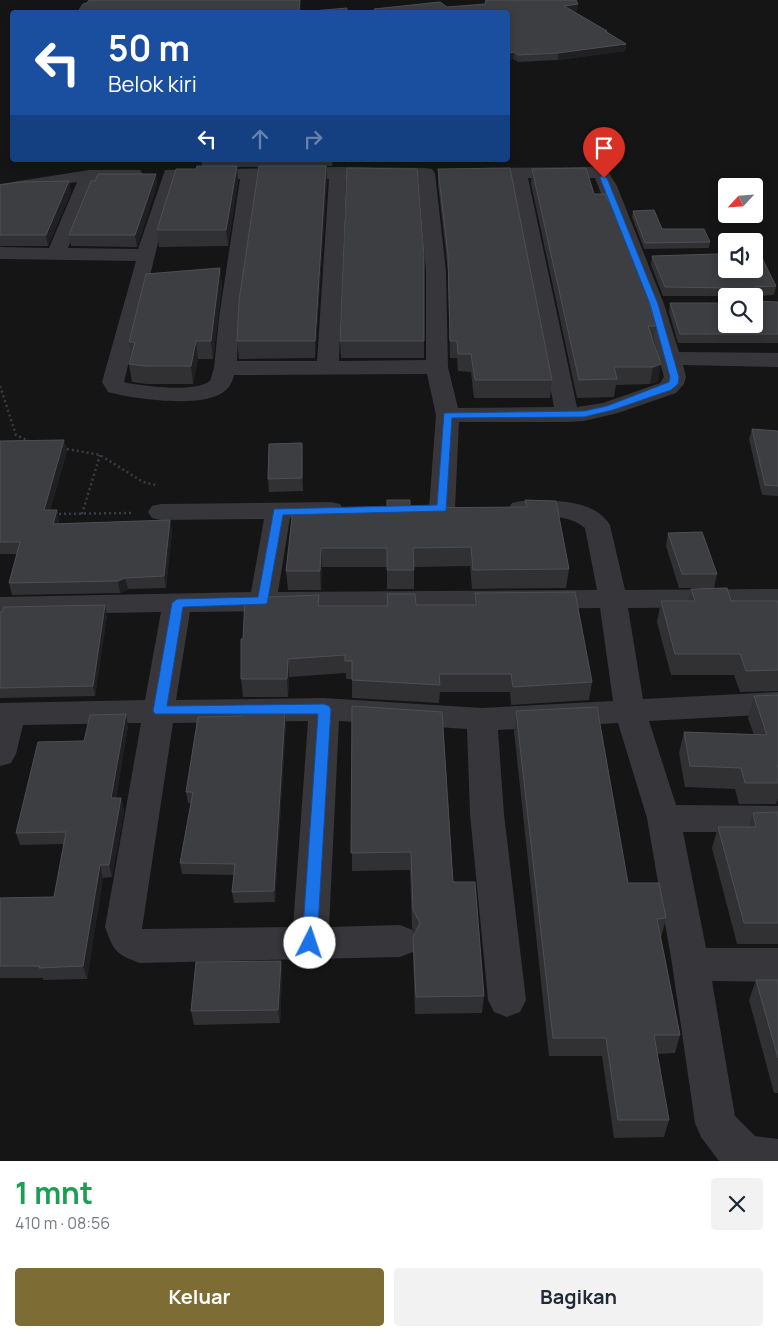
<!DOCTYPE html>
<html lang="id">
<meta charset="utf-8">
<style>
:root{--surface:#fff;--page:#f2f2f3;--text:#1f2937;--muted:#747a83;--accent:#7d6d35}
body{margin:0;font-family:Manrope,sans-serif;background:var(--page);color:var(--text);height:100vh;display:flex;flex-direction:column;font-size:19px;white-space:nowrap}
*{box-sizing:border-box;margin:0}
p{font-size:16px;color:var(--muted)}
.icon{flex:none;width:28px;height:28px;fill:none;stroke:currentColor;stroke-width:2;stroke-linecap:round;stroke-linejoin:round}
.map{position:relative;height:1161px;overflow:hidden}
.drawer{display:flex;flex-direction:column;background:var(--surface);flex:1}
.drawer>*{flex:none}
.guide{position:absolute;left:10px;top:10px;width:500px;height:152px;border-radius:5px;box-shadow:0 2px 12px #0003;background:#1a4fa0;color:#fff;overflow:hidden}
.needle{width:32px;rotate:244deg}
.tools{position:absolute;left:718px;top:178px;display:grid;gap:10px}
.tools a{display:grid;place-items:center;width:45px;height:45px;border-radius:5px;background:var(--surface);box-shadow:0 2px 12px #0003;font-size:25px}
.pin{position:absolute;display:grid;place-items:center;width:42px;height:42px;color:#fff;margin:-51px -21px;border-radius:50% 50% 50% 0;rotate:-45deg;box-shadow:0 0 5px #0007}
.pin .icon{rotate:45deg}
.me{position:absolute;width:55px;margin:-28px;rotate:4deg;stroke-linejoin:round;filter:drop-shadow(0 0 4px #0008)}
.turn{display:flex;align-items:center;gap:18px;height:105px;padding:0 15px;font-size:22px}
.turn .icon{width:65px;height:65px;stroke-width:2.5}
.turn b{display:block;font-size:35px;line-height:42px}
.lanes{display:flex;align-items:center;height:48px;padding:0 15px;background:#0003;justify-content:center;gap:25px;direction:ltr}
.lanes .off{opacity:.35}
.round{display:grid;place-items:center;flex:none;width:52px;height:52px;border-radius:5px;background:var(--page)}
.summary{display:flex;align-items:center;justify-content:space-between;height:85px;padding:0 15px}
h1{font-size:30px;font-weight:700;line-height:38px;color:#1e9e55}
.cta{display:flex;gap:10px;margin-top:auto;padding:10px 15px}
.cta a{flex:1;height:58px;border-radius:5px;background:var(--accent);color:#fff;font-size:20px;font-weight:700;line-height:58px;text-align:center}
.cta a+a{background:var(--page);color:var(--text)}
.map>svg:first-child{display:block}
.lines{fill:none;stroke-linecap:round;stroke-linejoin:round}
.path{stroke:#3c3d42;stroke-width:2.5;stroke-dasharray:2 3;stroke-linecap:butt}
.street{fill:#36363b;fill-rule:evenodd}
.wall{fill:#313134}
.shaded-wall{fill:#202022}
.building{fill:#3d3e42;stroke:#4e4f54}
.route{fill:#1a73e8;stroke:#114b97}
</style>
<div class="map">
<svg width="778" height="1161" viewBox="0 0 778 1161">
<rect width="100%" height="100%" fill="#151516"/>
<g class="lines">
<!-- path -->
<path class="path" d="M0 386 16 435 29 441
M62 448 100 455 143 482 156 485
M54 514 133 513
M82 514 100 455"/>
<!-- street -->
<path class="street" d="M338 167 426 168 432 169 435 173 446 271 448 367 458 408 554 407 510 178 468 177 465 173 468 169 474 168 592 167 607 170 617 186 664 304 679 352 778 353V367L683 365 686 377 684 384 676 393 618 413 584 421 567 422H459L455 508 451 514 442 516 433 514 429 508 436 415 427 374 234 375C233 380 230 387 225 391 204 409 133 399 108 392L102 382 136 261 0 259V247L49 248 77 182 0 194V184L89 170H140L143 174 140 178 134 179 95 181 68 248 138 249 165 170ZM346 178H418L426 271V360L339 361ZM528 178H595L644 304 664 377 660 383 603 403 577 407ZM178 179H240L219 318 214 368 210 381C193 393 147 386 127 383L124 382 158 243ZM258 179H329L317 361H237L239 318Z
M521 501C550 501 592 497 610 525L625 590 778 589V607L628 608 643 699 778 692V714L649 721 676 805 778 806V832H683L706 948H778V982L712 981 735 1116 755 1136 778 1139V1161H719L701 1137 695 1123 672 964 647 818 618 723 498 730 504 814 526 1000 520 1012 507 1017 494 1012 488 1000 470 814 467 729 339 721 329 927 400 925 413 930 418 941 413 952 400 957 140 963C115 954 114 951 105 927L141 723 23 725 16 754 11 763 0 766V703L145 700 161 612 0 615V597L251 592 264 519 161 520 152 518 148 512 152 506 161 504 331 502 340 504 344 510 340 516 331 518H290L278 592 597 590 585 528C564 510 536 521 512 515L508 509 512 503ZM600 608 613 701 482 708 324 698 176 700 190 612ZM308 721 293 927 142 929 173 723Z"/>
</g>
<!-- wall -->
<path class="wall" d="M578 4 577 11H573L626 44 625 51 558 60 518 62 513 59 508 60V12H374V9Z
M201 160H333L332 166H327V181L315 358 239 359 237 341 258 167H237L238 181 228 246 159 247 157 230 196 169 202 166Z
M438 169 552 380 550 398H474L471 372 458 371 457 358H450L448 271 438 184Z
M532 169 594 194 608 201 656 326 653 341 658 382 650 384 616 385 614 397 577 398 531 184Z
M156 174 157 185 137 247 71 246 69 235Z
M69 181 71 192 48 246H0V185Z
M633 211 662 229 710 242 709 248 644 249 632 217Z
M652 256 776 286 774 295 755 296V301L778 302V343H678L669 312 670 303H726L754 296H663L651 265Z
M220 268 222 285 213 359H198L193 384H147L132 382 129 364 131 357 129 342Z
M340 341H424V358H341Z
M752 429 778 431V496L762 495 749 439Z
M64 440 67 451 50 510H57L59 522V524L170 520 172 531 166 588 128 589 120 593 12 595 9 583 17 554H0V441Z
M303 456V491L269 492 268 479Z
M525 500 569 569 566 588 472 589 470 566 414 567V589H387V567H322L321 590H288L286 571 293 509 525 507Z
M668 533 717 574 714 588H679L666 546Z
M691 589 731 601H778V691L740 692 734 675H671L657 622 661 601H688Z
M475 593 592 682 589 700 511 705 510 692H440L439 703 352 698V679H346V673L289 677 288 697H243L241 679 243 639 319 595V606L474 605Z
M0 612 107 615 95 696 0 698Z
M778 695V799L776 804H739L735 789 685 787 679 753 684 732 754 735 748 718 754 696Z
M352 706 484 996 482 1013 415 1014 413 954V937L415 933 412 928 410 870 352 871Z
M516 711 628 883 666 918 661 938 680 1035 675 1053 657 1054 669 1120 664 1137 614 1138 602 1056H549L514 731Z
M286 723 275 902 234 903 232 892 234 875 182 874 180 863 191 803H188L186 792Z
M128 726 116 798H121L124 811 112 877 103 878 87 979 43 980V978H0V898L54 897 64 844 20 845 16 833 84 741Z
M778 812V944H737L712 848 718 827H749L753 813Z
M281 961 282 974 280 1023 194 1025 191 1011Z
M756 980H778V1093H774L749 1000Z"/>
<!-- shaded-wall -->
<path class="shaded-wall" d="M300 0 301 12H299Z
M578 4 577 11 563 13 564 6Z
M626 44 625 51 558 60V53Z
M514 52 513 59 508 60V53Z
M237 166 238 181 228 246 226 230Z
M326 166 327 181 315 358V341Z
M156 174 157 185 137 247 135 235Z
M69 181 71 192 48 246 46 235Z
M220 268 222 285 213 359 211 341Z
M196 341 198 359 193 384 191 366Z
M661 364 658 382 650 384 653 367Z
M64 440 67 451 47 522 44 510Z
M302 443 303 456V491L302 478Z
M57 510 59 522 56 536 53 524Z
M170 520 172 531 166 588 164 576Z
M321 548 322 567 321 590 320 571Z
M125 578 128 589 120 593 118 581Z
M105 605 107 615 95 696 93 686Z
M288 659 289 677 288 697 287 679Z
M285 712 286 723 275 902 274 891Z
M126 714 128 726 114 811 111 798Z
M121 798 124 811 112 877 109 865Z
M100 865 103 878 87 979 83 966Z
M281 961 282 974 280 1023 278 1010Z"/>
<!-- building -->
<path class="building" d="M89 0H300L299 12H78L83 4 87 3Z
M486 0H576L578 4 564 6 607 31H605L626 44 558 53 518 55 514 52 508 53V12H377L374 9 440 2 447 7 485 4Z
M347 8V12H301Z
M197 166H237L226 230H157L176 169H196Z
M259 166H326L315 341H237L239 301Z
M347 168 417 169 424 255V341H340Z
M510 168 552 380H475L471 354H458L457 341H450L448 254 438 169Z
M586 168 594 194H605L608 201H610L645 288 656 326H648L661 364 653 367H614L617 379 579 380 532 169Z
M98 174H156L135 235H69L91 181H95Z
M69 181 46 235H0V185L19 182Z
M654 210 662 229H704L710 242 645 243 633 211Z
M717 254 726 255V269H754V256H761L776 286 755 287V301L778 302V334H680L670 303H726V324H754V296H729V288L665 287 652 256Z
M220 268 211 341H196L191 366H145L129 364 135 342H129L146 274Z
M752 429 778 431V486L765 485Z
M64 440 44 510H57L53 524 170 520 164 576 125 578 118 581 9 583 20 542H0V441Z
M302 443V478L268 479 269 444Z
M387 500H410V508L527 507 525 500 556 501 569 569 473 570 471 547 413 548 414 570H387V548H321L320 571H286L293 509 387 508Z
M702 532 717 574H682L668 533Z
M727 588 731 601H778V670L746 671 740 654H675L661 601H695L691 589Z
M575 592 592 682 513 687 511 674H439L440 685 352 680V661H345V655L288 659 287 679H241V639H243L245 598 319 595 318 606H388L387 594H415L416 605H476L475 593Z
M105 605 93 686 0 688V612H2L4 607Z
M778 695V765H777L778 768V783H745L741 768 690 766 684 732 767 735 754 696Z
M352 706 442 712 453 882H475L484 996 416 997 413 937 420 923 413 910 411 852 351 853Z
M597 707 628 883H659L666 918 657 919 680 1035H654L669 1120H618L606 1038H553L516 711Z
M285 712 274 891 232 892 235 864 180 863 193 792H186L198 717 242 716V713Z
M126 714 111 798H121L109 865H100L83 966 39 968 40 966H0V898L54 897 66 832 16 833 38 742 84 741 90 715Z
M778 812V923H744L718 827H756L753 813Z
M281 961 278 1010 191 1011 196 962Z
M756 980H778V1058Z"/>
<!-- route -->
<path class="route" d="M601 176 607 178 658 304 679 377 678 384 671 390 613 410 584 417 452 418 446 511 283 515 267 604 183 607 167 706 324 704 329 706 331 709 317 943 315 947 310 949 305 947 302 943 318 714H155L153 711 172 603 177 599 258 597 274 509 437 505 444 413 584 411 607 406 669 382 670 377 650 304 600 178Z"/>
</svg>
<div class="tools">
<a><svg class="needle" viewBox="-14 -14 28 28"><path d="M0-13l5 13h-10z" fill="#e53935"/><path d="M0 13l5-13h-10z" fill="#747a83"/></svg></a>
<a><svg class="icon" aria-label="sound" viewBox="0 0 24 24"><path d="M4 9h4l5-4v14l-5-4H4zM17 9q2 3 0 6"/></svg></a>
<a><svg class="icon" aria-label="search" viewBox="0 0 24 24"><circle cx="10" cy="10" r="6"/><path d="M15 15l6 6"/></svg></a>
</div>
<div class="pin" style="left:604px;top:178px;background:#d93025"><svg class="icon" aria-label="arrive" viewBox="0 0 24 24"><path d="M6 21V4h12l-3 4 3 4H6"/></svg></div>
<svg class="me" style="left:310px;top:943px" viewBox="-20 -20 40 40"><circle r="19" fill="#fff"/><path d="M0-13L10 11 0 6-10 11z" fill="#1a73e8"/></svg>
<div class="guide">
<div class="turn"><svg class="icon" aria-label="left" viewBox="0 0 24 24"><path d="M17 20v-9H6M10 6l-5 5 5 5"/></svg><div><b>50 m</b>Belok kiri</div></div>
<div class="lanes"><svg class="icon" aria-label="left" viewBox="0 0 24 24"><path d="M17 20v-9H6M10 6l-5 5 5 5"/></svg><svg class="icon off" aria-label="ahead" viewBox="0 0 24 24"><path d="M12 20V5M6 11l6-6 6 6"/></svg><svg class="icon off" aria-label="right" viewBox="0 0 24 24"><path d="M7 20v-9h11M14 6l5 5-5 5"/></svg></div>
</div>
</div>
<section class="drawer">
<div class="summary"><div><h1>1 mnt</h1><p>410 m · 08:56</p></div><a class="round"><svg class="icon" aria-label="close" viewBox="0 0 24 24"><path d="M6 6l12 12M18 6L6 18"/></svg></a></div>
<div class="cta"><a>Keluar</a><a>Bagikan</a></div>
</section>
